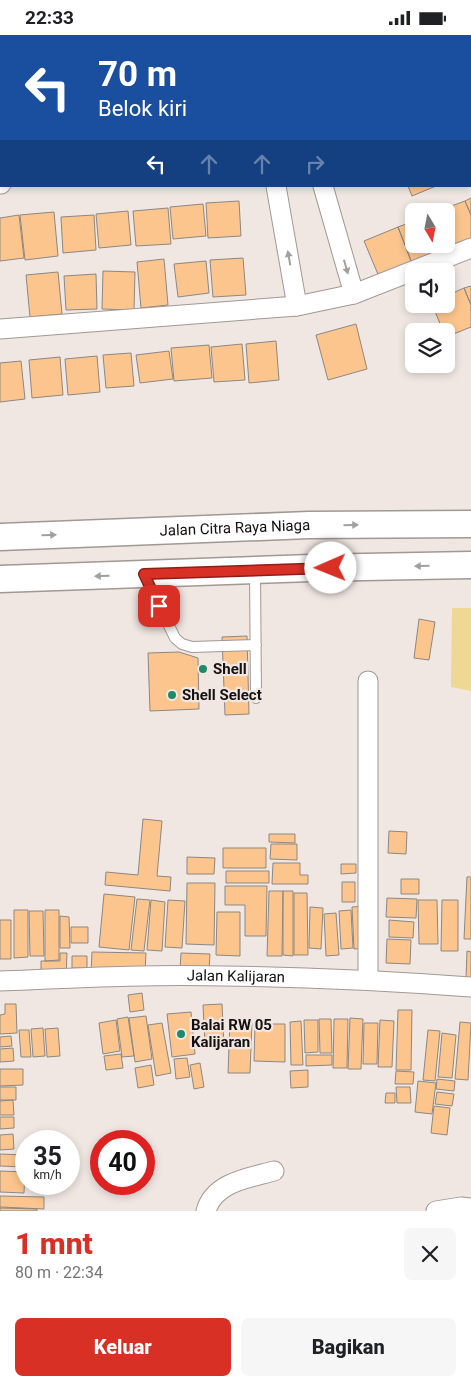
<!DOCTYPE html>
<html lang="id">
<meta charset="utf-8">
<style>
:root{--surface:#fff;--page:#f6f6f6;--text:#202124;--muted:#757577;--accent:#d93025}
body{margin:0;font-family:Roboto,sans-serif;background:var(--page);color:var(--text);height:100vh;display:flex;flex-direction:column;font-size:19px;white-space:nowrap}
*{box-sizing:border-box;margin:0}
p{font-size:16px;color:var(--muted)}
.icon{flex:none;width:28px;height:28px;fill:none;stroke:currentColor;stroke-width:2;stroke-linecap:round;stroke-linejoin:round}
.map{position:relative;height:1176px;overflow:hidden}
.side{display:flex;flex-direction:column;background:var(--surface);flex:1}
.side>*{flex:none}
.banner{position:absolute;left:0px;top:0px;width:471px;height:152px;box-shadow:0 2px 8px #0003;background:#1a4fa0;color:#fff;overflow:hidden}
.needle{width:32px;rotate:170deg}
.tools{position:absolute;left:405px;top:168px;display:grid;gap:10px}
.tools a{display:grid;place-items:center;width:50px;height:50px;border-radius:8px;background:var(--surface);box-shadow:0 2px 8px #0003;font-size:25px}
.speed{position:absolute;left:15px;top:1095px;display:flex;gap:10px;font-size:25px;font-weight:700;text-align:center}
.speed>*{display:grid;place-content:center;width:65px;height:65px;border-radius:50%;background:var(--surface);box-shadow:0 2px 8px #0003;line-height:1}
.speed small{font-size:12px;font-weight:400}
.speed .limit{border:8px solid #d22;background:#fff;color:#111}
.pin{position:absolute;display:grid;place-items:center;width:42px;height:42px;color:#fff;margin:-21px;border-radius:10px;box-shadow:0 2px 8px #0006}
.me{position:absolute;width:55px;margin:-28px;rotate:269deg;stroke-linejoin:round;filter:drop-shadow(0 0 4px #0008)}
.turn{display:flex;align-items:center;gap:18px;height:105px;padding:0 15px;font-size:22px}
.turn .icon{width:65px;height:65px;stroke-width:2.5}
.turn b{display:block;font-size:35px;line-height:42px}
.lanes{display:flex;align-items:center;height:48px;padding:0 15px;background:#0003;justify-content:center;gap:25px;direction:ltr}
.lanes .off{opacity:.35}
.round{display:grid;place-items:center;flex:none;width:52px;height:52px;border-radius:8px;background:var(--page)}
.head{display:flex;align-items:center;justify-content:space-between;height:85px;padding:0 15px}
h1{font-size:30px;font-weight:800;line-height:38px;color:var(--accent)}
.button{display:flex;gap:10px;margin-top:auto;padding:10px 15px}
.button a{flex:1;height:58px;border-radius:8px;background:var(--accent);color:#fff;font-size:20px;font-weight:800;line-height:58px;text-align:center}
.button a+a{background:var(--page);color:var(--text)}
.status{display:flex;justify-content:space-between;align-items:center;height:35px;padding:0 25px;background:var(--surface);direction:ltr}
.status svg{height:14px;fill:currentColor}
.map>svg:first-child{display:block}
.green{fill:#efd894}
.building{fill:#fcc58d;stroke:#8d8781}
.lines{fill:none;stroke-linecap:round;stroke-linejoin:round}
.lane-casing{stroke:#a19894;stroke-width:12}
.street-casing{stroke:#a19894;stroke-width:21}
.secondary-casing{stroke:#a19894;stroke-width:29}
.lane{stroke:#fff;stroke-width:10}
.street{stroke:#fff;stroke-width:19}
.secondary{stroke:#fff;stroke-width:26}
.oneway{fill:#a1a09f}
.route-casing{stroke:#8d1f18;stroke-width:12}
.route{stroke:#d93025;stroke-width:9}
.poi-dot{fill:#1c8b6a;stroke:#f0e7e3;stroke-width:2}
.labels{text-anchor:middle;stroke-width:4.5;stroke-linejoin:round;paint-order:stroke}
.street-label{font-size:15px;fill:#141110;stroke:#f0e7e3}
.poi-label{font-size:15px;font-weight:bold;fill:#141110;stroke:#f0e7e3;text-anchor:start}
</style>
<div class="status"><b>22:33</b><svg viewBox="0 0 49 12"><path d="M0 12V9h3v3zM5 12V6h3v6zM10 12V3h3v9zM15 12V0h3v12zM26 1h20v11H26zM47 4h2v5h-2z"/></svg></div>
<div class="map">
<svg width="471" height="1176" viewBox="0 0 471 1176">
<rect width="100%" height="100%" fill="#f0e7e3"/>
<!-- green -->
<path class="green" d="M452 573H471V656L451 652Z"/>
<!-- building -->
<path class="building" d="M350 0 351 1H322L324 0Z
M350 0H378V1H351Z
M378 0H406V1H378Z
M406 0H434V1H406Z
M471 7V33L470 30Z
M0 32H1L0 77Z
M470 98H471V130L470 128Z
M408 151H436L412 161Z
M471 163V180L465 166Z
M239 166 241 201 208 203 206 168Z
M465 166 471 180V208L447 217 443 209H446V176H438Z
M203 169 206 201 173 204 170 172Z
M168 173 171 209 136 211 133 176Z
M128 176 131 210 99 213 96 179Z
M54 177 58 221 25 225 20 180Z
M19 180 24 223 0 226V183Z
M94 180 96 215 63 218 61 182Z
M414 186V209H443L447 217 413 231 398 192Z
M398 192 413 231 380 244 364 206Z
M243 223 246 260 213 262 210 225Z
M164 224 168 270 141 273 137 227Z
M206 226 209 258 178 262 174 229Z
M103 236 135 237 134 275 102 274Z
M58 237 62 279 30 282 26 240Z
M96 239 97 274 66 275 64 241Z
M471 251V270L464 253Z
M464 253 471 270V292L446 302V296H443L432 269H446V261Z
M356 289 367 334 328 345 316 300Z
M276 306 279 345 249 348 246 309Z
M242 309 245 345 214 347 211 312Z
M209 310 212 343 174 346 171 313Z
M169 316 173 344 140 348 136 320Z
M131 318 134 351 106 353 103 320Z
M97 321 100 357 68 360 65 324Z
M60 322 63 360 32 363 29 325Z
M21 326 25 364 0 367V328Z
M419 584 435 587 429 625 414 623Z
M247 601 249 679 225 680 222 602Z
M179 617 198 623 199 674 150 676 148 618Z
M143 784 162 786 157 841 171 842 170 856 105 850 106 837 138 840Z
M389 796 407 797 406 819 388 818Z
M269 799H295V808L269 807Z
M271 809H297V825L270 824Z
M223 813H266V833H223Z
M187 822 215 823 214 839H187Z
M273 828H300V840H308V849H272Z
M341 829H356V838L341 839Z
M226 836H269V848H226Z
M467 842H471V904H464Z
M401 844H419V859H401Z
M342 847H355V867H342Z
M187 848H215L214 910 186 909Z
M225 851H267L266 901H245V870H225Z
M269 856H283L282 921H267Z
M283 856H293V921L283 920Z
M294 858H307L308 920H294Z
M104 859 135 862 129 915 99 912Z
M387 863 417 864 416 883 386 882Z
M137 864 150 865 144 916 131 915Z
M151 865 165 867 162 916 147 915Z
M168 865 185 866 182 913 165 912Z
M418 865H437L438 909H419Z
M442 865H458V916H441Z
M366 871 367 913 354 914 352 872Z
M310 872 323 873 321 914 309 913Z
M14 875H28V922L14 923Z
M45 875H59V925L45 926Z
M351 875 353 913 341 914 339 876Z
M29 876H43L44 921H30Z
M217 877H240V921L216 920Z
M336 878 339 920 326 921 324 879Z
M60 881 69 882 70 913H60Z
M0 885H11V924H0Z
M389 885 414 887 413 903 389 902Z
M71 892H88V908H71Z
M387 904 411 905 410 929 386 928Z
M467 916 471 917V943H466Z
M92 917 146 918 145 937H91Z
M60 918H67L66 943 41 942V926H60Z
M181 918 210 919 209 935 180 934Z
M72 921H87V933H72Z
M142 958 144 975 130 977 128 960Z
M5 969H16L17 998 0 999V980L5 979Z
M222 969 224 1011 205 1012 203 970Z
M398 975H412L411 1035H396Z
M191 977 195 1019 172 1022 167 979Z
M146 981 152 1024 135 1027 129 983Z
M128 982 134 1021 122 1022 117 984Z
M350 983 363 984 361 1034H348Z
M319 984H331L332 1018H320Z
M334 984H348L347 1033H333Z
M116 985 120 1016 103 1019 99 988Z
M304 985H318V1017L305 1018Z
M380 985 394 986 392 1032H378Z
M301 986 303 1030H291L290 987Z
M230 987 252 988 250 1038H228Z
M460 987 471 988 468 1045 455 1044Z
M162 988 171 1038 156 1041 148 990Z
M364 988H378L377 1029H363Z
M255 989H285V1027L254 1026Z
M43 993 45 1021 33 1022 31 994Z
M58 993 60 1021 47 1022 45 994Z
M19 995H29L31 1022H21Z
M428 995 440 996 435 1046 423 1045Z
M442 998 456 1000 452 1043 438 1042Z
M11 1001 12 1011 0 1012V1002Z
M13 1013 14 1026 0 1027V1014Z
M121 1019 123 1033 106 1035 104 1021Z
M306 1020H332V1030L306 1031Z
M187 1023 190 1042 176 1044 174 1024Z
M200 1028 204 1052 194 1054 190 1030Z
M151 1030 154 1050 138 1053 135 1033Z
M0 1034H23V1050L0 1051Z
M308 1035V1052L291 1053 290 1036Z
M396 1036 414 1037 413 1049H395Z
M437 1044 455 1046 454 1056 436 1054Z
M418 1046 436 1048 432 1079 415 1077Z
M0 1052H16V1065H0Z
M396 1052H410L411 1068H397Z
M437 1057 454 1059 452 1071 435 1069Z
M386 1058H395V1068H385Z
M13 1065 14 1080H0V1066Z
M434 1071 450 1073 447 1100 431 1098Z
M0 1082H14V1093L0 1094Z
M13 1099 14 1114 0 1115V1100Z
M0 1119 25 1120 24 1132 0 1131Z
M0 1136 25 1137 24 1158 0 1157Z
M0 1161 44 1162V1174L0 1172Z
M0 1173 37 1174V1176H0Z"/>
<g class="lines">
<!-- lane casing -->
<g class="lane-casing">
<path id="lane" d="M255 536 256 663
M144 539 175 603 182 609 192 612 256 610"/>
</g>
<!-- street casing -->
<g class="street-casing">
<g id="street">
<path d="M250 0V1"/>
<path d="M273 0 274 1"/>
<path d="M29 1 44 0"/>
<path d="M0 4 1 3"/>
<path d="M470 56H471"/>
<path d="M0 149H1"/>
<path d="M276 151 297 271"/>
<path d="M323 151 354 259"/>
<path d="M0 294 297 271 354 259 471 213"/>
<path d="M368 646V945"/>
<path id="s1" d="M0 946C75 943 150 939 224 941 307 942 389 946 471 952"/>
<path d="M206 1176C214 1147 249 1143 274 1136"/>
<path d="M436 1176 461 1172 471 1173"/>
</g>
</g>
<!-- secondary casing -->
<g class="secondary-casing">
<g id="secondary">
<path id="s2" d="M0 502 309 490 471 489"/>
<path d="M0 544 311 533 471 530"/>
</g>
</g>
<!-- lane -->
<use href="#lane" class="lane"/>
<!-- street -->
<use href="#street" class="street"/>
<!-- secondary -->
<use href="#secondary" class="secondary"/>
</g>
<!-- one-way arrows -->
<defs><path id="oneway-solid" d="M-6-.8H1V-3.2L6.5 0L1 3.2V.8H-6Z" transform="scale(1.25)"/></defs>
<g class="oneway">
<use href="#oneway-solid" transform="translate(289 223) rotate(-100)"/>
<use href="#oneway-solid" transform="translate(346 232) rotate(74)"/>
<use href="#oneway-solid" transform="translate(351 490) rotate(-1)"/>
<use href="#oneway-solid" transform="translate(49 500) rotate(-2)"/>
<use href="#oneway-solid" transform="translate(422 531) rotate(179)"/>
<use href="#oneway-solid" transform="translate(102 541) rotate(178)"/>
</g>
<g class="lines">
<!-- route casing -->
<g class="route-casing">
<path id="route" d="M159 571 144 539 331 533"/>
</g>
<!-- route -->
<use href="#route" class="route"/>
</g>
<!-- markers -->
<g class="poi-dot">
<circle cx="203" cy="634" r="5"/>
<circle cx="172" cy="660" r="5"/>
<circle cx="181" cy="999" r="5"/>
</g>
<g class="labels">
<!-- street labels -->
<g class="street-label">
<text dy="5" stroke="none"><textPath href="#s2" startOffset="235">Jalan Citra Raya Niaga</textPath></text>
<text dy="5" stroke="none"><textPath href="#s1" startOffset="236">Jalan Kalijaran</textPath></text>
</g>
<!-- poi labels -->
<g class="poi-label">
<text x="213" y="639">Shell</text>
<text x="182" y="665">Shell Select</text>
<text x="191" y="995">Balai RW 05<tspan x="191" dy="17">Kalijaran</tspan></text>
</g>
</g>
</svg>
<div class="tools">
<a><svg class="needle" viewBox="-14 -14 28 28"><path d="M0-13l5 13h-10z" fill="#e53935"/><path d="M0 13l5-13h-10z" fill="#757577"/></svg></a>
<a><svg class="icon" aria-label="sound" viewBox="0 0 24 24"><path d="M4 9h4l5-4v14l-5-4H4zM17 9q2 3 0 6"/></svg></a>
<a><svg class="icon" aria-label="layers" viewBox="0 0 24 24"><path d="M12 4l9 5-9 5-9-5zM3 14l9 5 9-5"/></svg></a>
</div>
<div class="speed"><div>35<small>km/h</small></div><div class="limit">40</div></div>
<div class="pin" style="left:159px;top:571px;background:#d93025"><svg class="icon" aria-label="arrive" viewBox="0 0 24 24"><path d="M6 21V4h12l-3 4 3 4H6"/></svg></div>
<svg class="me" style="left:331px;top:533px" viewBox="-20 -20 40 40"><circle r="19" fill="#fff"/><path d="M0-13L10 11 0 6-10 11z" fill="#d93025"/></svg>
<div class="banner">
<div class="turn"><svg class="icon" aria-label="left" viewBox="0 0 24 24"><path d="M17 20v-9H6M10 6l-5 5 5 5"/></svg><div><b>70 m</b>Belok kiri</div></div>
<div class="lanes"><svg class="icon" aria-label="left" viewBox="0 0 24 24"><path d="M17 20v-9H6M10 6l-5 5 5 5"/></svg><svg class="icon off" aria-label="ahead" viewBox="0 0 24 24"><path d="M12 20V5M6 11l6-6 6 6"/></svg><svg class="icon off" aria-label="ahead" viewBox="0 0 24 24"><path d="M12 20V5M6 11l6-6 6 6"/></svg><svg class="icon off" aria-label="right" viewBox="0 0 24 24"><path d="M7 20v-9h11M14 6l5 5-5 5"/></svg></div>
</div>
</div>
<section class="side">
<div class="head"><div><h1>1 mnt</h1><p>80 m · 22:34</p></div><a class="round"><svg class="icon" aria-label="close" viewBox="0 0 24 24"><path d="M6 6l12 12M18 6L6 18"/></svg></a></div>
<div class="button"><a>Keluar</a><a>Bagikan</a></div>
</section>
